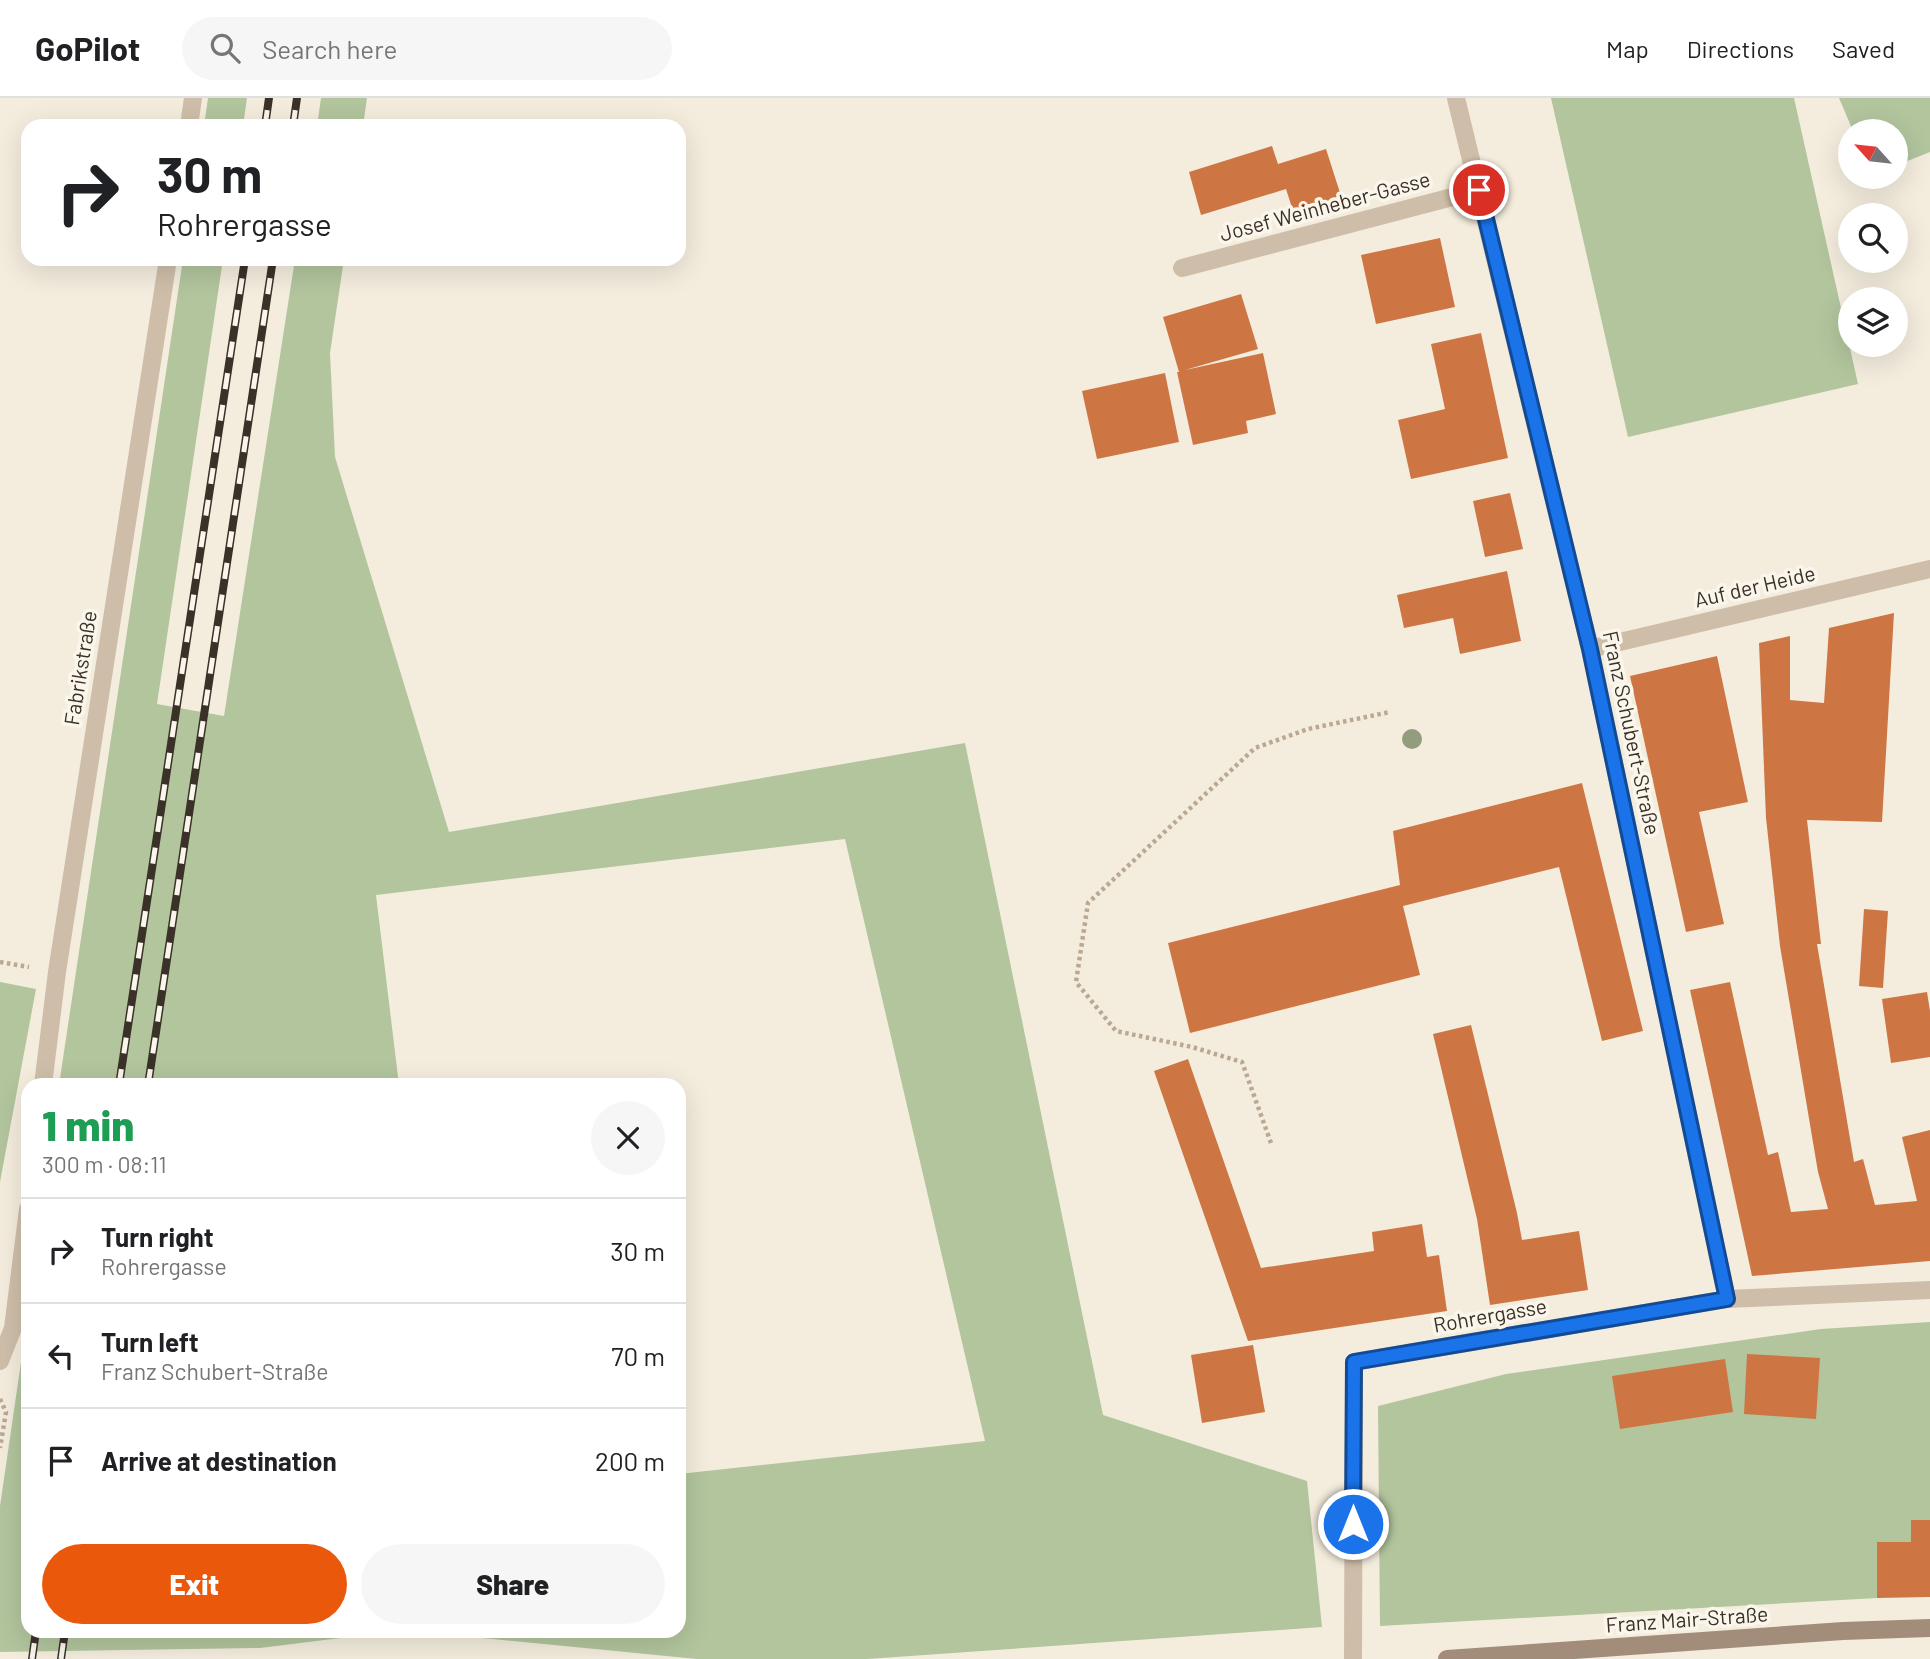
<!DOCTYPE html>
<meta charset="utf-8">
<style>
:root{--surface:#fff;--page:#f6f6f6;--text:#202124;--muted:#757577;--line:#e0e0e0;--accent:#ea580c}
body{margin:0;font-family:Barlow,sans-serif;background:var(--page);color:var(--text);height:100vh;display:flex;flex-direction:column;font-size:26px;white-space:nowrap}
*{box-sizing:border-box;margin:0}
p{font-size:23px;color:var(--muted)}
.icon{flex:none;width:38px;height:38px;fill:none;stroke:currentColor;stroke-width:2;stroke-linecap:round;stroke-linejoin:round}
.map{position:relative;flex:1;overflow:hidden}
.details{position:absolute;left:21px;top:980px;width:665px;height:560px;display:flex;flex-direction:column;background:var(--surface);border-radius:21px;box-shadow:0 7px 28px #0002}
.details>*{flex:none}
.banner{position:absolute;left:21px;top:21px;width:665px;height:147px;border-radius:21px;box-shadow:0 7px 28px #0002;background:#fff;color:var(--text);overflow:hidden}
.needle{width:46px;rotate:297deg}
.controls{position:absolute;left:1838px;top:21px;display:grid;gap:14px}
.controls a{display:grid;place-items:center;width:70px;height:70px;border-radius:50%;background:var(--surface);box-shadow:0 7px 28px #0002;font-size:35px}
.pin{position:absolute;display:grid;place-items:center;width:60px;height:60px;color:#fff;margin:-30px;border:4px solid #fff;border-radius:50%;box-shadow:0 2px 7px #0007}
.me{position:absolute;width:77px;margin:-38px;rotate:0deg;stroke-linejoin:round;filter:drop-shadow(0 0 5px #0008)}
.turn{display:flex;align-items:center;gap:24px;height:147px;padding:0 21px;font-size:32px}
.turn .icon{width:91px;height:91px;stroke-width:2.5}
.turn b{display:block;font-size:49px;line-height:60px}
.round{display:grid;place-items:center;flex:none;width:74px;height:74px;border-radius:37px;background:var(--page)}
.headline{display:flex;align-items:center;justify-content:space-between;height:119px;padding:0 21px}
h1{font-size:42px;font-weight:800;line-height:52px;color:#1e9e55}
.button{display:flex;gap:14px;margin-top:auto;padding:14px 21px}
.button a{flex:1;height:80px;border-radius:42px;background:var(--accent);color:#fff;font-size:28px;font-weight:800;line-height:80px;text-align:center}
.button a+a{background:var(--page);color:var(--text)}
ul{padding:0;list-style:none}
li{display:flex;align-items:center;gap:21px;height:105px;padding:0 21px;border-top:2px solid var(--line)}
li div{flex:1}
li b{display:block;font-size:26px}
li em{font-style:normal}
header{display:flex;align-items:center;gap:42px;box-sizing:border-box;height:98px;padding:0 35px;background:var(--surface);border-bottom:2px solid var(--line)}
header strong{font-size:33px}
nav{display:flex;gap:38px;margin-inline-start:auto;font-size:24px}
.search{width:490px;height:63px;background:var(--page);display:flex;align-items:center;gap:18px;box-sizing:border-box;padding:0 24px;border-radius:38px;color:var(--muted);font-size:26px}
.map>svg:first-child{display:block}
.green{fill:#b2c59d}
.building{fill:#ce7643}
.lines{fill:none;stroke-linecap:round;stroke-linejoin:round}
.path{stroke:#baa893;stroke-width:4.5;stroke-dasharray:3.5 3.5;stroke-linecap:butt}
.street{stroke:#cebea9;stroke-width:18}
.secondary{stroke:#a28d7a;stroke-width:18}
.rail-casing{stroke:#3a3129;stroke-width:8}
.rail{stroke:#fbf6eb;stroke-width:5;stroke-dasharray:16;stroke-linecap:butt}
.tree{fill:#939c7c}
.route-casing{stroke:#114b97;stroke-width:18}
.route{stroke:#1a73e8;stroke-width:12}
.labels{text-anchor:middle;stroke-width:7;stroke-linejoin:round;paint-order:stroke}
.street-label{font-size:21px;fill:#3a3129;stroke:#fbf6eb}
</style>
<header>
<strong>GoPilot</strong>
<div class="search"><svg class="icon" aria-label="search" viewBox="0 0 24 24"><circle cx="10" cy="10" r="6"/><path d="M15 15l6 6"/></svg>Search here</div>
<nav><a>Map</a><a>Directions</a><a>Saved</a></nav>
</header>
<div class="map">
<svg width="1930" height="1561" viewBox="0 0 1930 1561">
<rect width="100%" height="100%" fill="#f4edde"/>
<!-- green -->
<path class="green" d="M208 0H247L243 28H204Z
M321 0H367L363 28H317Z
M1551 0H1794L1858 286 1628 339Z
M1839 0H1930V54L1895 68V33H1853Z
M183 161H223L157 606 224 618 295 161H344L330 255 335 359 449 734 965 645 1103 1317 1307 1383 1322 1529 867 1561H697L412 1533H679V1376L985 1343 845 741 376 797 399 987H59Z
M0 884 36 891 0 1084Z
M28 1216V1533H397L260 1550 0 1554V1408Z
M1930 1224V1422L1911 1423V1444L1877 1445V1500L1380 1528 1378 1308 1506 1276 1821 1231Z"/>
<!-- building -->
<path class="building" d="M1272 48 1278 66 1326 51 1342 101 1294 116 1286 91 1201 117 1189 74Z
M1440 140 1455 209 1376 226 1361 157Z
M1241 196 1258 251 1185 272 1263 255 1276 316 1246 323 1248 335 1193 347 1177 274H1179L1163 219Z
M1481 235 1508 360 1411 381 1398 322 1445 311 1431 246Z
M1165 275 1179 344 1097 361 1082 293Z
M1510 395 1523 451 1485 459 1473 403Z
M1507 473 1521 543 1460 556 1453 520 1404 530 1397 497Z
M1894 515 1882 724 1807 722 1821 846H1817L1854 1064 1863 1061 1875 1107 1917 1103 1902 1039 1930 1032V1163L1752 1178 1690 892 1730 884 1768 1057 1778 1054 1791 1114 1828 1111 1818 1074 1780 848 1766 720 1759 545 1790 538V602L1824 605 1829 530Z
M1717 558 1748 704 1699 714 1724 826 1686 834 1630 578Z
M1582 685 1643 933 1602 943 1559 769 1403 808 1420 877 1190 935 1168 845 1400 787 1393 733Z
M1864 811 1888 813 1883 890 1859 888Z
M1927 894 1930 913V959L1891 965 1882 901Z
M1471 927 1517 1115 1522 1142 1579 1133 1588 1192 1490 1207 1477 1121 1433 936Z
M1188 961 1261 1170 1374 1153 1372 1134 1422 1126 1427 1159 1439 1157 1447 1213 1248 1243 1154 973Z
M1253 1247 1265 1314 1202 1325 1191 1257Z
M1747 1256 1820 1260 1816 1321 1744 1316Z
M1725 1261 1733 1314 1620 1331 1612 1278Z
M1911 1422H1930V1499L1877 1500V1444H1911Z"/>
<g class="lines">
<!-- path -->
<path class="path" d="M0 864 29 869
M1271 1045 1242 964 1192 949 1116 933 1076 884 1088 805 1255 650 1308 631 1390 614
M0 1301 6 1314 0 1350"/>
<!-- street -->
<path class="street" d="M1456 0 1590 551 1727 1201
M189 28 193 0
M1182 170 1479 92
M1590 551 1930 471
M43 987 57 874 168 161
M0 1263 13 1230 28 1111
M1353 1561 1354 1264 1727 1201 1930 1192"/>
<!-- secondary -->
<path class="secondary" d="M1447 1561 1843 1533 1930 1530"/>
<!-- rail casing -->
<g class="rail-casing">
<path id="rail" d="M265 28 269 0
M293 28 297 0
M119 987 245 161
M148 987 273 161
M32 1561 36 1533
M61 1561 65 1533"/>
</g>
<!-- rail -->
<use href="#rail" class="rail"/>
</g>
<!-- trees -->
<circle class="tree" cx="1412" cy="641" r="10"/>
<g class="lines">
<!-- route casing -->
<g class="route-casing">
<path id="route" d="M1353 1426 1354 1264 1727 1201 1590 551 1479 92"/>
</g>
<!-- route -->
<use href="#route" class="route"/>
</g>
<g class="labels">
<!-- street labels -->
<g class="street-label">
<text transform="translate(1325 109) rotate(-15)" y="7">Josef Weinheber-Gasse</text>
<text transform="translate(1755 489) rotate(-13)" y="7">Auf der Heide</text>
<text transform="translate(81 570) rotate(-81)" y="7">Fabrikstraße</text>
<text transform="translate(1631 635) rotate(78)" y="7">Franz Schubert-Straße</text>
<text transform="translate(1490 1218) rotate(-10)" y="7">Rohrergasse</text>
<text transform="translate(1687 1522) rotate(-4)" y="7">Franz Mair-Straße</text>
</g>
</g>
</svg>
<div class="controls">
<a><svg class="needle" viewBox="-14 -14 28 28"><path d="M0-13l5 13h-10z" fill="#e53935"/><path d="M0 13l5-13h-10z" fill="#757577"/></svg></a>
<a><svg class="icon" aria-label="search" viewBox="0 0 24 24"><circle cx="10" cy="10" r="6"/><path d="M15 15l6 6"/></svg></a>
<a><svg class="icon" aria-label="layers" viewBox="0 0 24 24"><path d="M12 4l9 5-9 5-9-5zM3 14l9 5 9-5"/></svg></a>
</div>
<div class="pin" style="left:1479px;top:92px;background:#d93025"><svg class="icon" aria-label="arrive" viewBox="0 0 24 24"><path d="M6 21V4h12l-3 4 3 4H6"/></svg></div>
<svg class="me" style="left:1353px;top:1426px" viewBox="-20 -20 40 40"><circle r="17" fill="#1a73e8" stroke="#fff" stroke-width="3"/><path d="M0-11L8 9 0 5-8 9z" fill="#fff"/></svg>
<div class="banner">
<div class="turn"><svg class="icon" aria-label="right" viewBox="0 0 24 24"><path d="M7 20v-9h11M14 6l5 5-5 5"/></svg><div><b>30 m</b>Rohrergasse</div></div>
</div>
<section class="details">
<div class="headline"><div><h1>1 min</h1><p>300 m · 08:11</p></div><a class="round"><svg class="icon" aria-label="close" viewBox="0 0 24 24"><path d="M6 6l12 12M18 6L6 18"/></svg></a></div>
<ul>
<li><svg class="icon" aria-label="right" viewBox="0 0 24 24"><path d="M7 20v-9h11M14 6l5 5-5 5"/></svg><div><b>Turn right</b><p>Rohrergasse</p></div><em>30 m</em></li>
<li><svg class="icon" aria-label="left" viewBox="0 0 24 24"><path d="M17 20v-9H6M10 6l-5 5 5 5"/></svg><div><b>Turn left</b><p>Franz Schubert-Straße</p></div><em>70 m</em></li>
<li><svg class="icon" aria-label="arrive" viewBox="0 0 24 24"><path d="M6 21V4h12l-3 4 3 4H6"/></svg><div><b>Arrive at destination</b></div><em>200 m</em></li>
</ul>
<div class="button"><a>Exit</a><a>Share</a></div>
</section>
</div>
